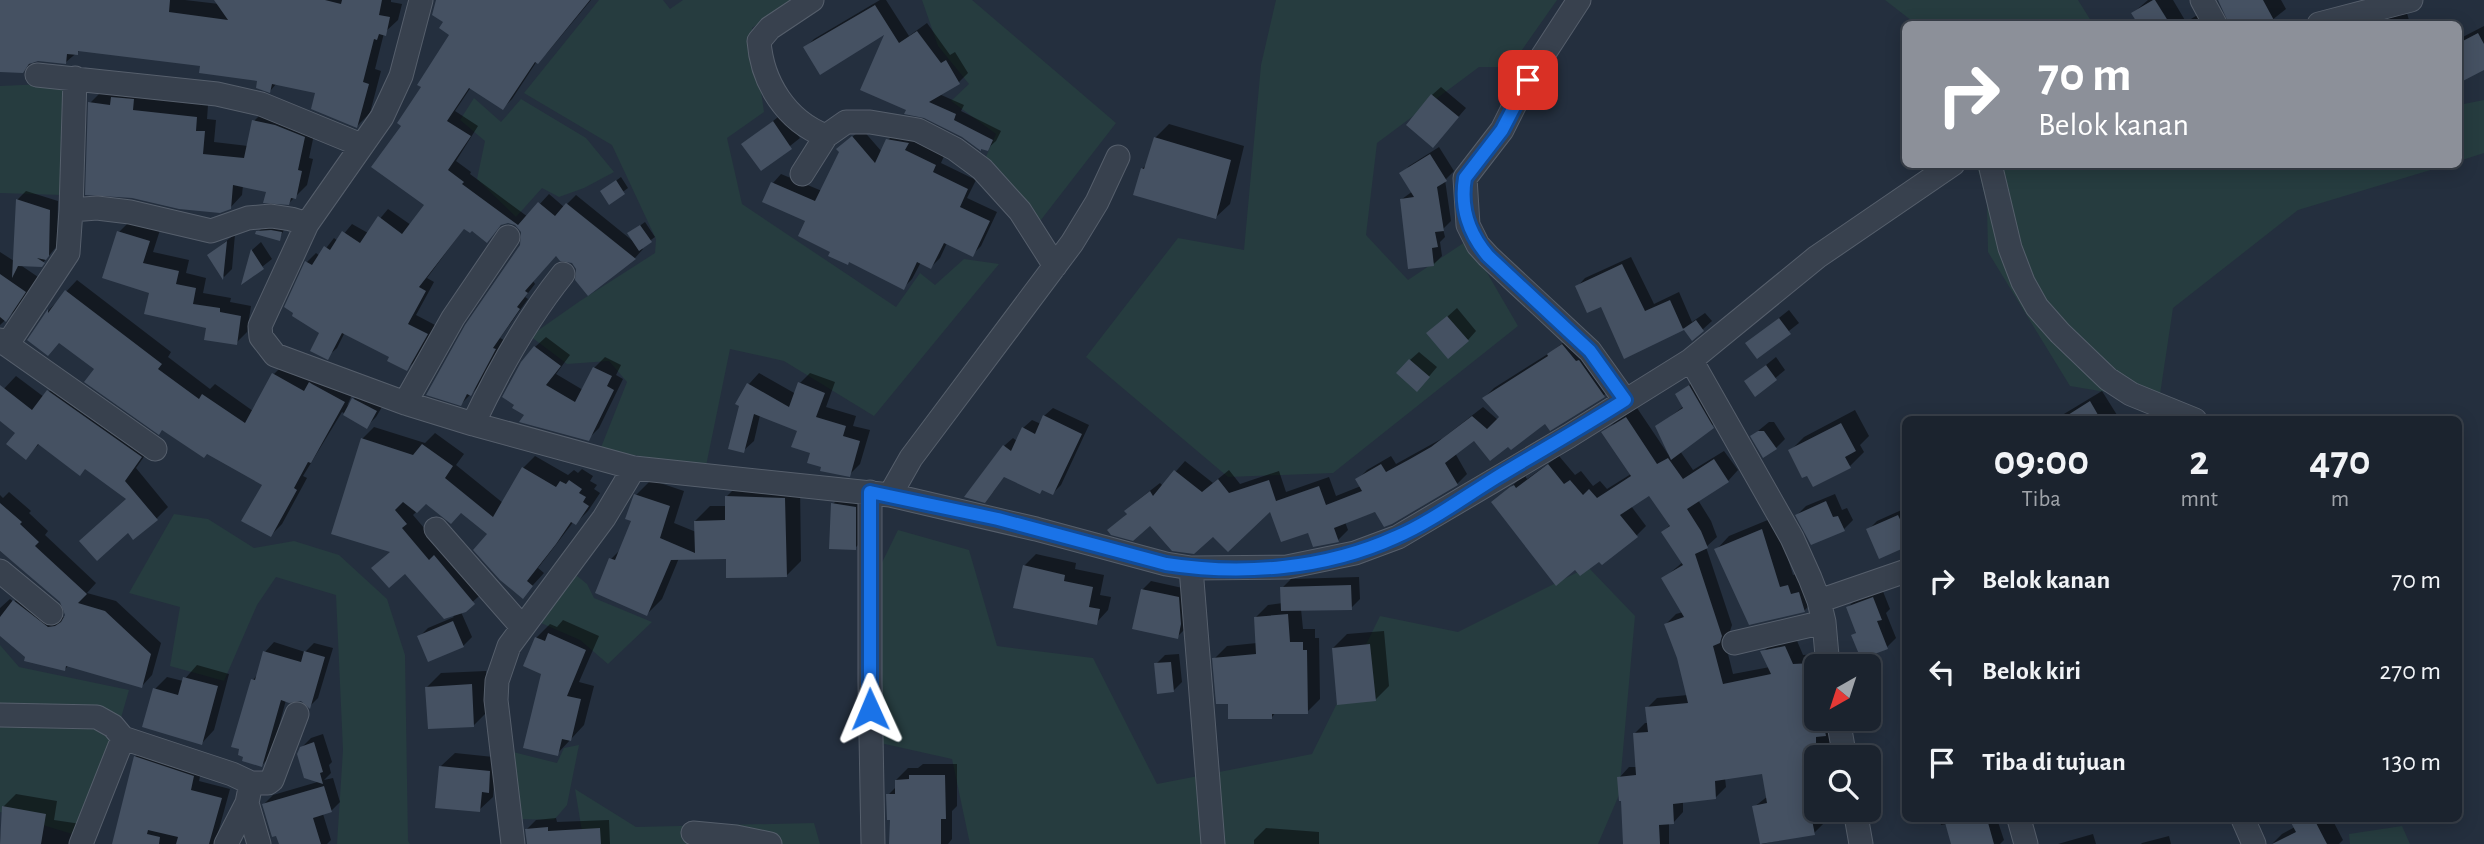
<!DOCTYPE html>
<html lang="id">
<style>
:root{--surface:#1b232e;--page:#242b36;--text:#f1f3f6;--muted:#a0a4aa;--line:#39404a}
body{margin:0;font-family:"Alegreya Sans",sans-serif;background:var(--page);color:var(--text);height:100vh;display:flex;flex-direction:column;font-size:26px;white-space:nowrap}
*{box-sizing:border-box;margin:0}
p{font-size:23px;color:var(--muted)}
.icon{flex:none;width:38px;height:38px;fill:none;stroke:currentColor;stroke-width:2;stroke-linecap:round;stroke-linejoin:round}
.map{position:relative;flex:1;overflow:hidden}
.panel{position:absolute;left:1902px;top:416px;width:560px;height:406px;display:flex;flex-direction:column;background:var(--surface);border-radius:10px;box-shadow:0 4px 18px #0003,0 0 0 2px var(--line)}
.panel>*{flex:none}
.banner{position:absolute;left:1902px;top:21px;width:560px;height:147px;border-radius:10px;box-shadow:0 4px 18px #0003,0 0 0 2px var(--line);background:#8c9099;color:#fff;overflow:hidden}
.needle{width:46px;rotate:219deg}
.buttons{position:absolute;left:1804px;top:654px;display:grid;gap:14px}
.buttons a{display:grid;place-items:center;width:77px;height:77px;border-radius:10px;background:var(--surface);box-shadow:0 4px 18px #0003,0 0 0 2px var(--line);font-size:35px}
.pin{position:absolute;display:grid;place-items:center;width:60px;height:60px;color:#fff;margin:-30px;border-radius:14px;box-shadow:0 4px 10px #0006}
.me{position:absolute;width:77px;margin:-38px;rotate:359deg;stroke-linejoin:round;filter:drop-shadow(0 0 5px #0008)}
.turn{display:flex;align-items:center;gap:24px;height:147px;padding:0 21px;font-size:32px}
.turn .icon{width:91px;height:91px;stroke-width:2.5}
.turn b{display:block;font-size:49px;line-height:60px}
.eta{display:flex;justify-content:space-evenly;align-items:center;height:119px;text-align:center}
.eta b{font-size:42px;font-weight:600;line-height:49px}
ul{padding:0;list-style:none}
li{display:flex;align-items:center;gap:21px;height:91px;padding:0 21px}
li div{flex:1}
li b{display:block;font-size:26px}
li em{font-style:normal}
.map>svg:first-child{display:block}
.green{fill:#263c3f}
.shadow{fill:#0007}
.building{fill:#455162}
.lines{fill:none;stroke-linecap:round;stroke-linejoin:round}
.street-casing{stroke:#565f6c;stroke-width:25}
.street{stroke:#38414e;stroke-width:23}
.route-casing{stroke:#114b97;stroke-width:18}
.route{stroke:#1a73e8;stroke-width:12}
</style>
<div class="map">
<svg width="2484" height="844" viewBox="0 0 2484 844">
<rect width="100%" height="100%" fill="#242f3e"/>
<!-- green -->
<path class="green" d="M599 0H663L670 9 683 0H794L752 28 764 112 727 138 742 204 896 307 920 273 935 285 964 259 999 264 874 416 784 361 730 349 706 466 600 450 627 382 609 361 567 364 530 336 580 301 655 253 656 239 612 145 524 93Z
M922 0H972L1116 123 1037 225 985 159 996 134 951 101 969 84 938 46Z
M1276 0H1557L1510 67H1479L1377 143 1366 235 1408 280 1468 240 1518 326 1333 473 1228 477 1086 357 1178 238 1244 250 1261 65Z
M1885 0H2078L2093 24H1916Z
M67 83 62 195 0 193V86Z
M474 98 501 122 521 99 586 138 614 172 584 188 559 197 542 188 516 217 477 179 485 141 460 120Z
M2484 100V153L2459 161V105Z
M1977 165H2447L2298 210 2173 308 2159 401 2070 386 1988 252 1987 204Z
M174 514 208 519 254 548 294 541 339 555 387 599 405 655 408 841 410 844H337L343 750 336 595 276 577 257 605 224 681 170 666 180 607 129 593Z
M898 530 969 550 997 646 1093 658 1157 784 1312 754 1380 616 1458 632 1588 567 1635 616 1619 795 1598 844H970L952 759 876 742 870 587Z
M571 571 587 584 594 598 652 622 608 664 580 640 534 620Z
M0 645 19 667 129 690 121 718 89 706H0Z
M0 727H94L111 740 82 837 0 812Z
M579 745 567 805 554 820 517 819 513 752 557 763 564 748Z
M575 789 636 827 814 823 820 844H584Z
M2402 826 2410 844H2350L2349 834Z"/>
<!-- shadow -->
<path class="shadow" d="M0 0H185L219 4 216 0H391V2L402 4 398 20 384 33 375 69 381 71 370 113 357 126 318 92 277 83 270 91 259 80 202 64 80 50 66 62 34 60 23 71 0 70Z
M438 0H591L547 53 537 61 512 99 503 108 471 87 455 111 478 126 456 161 471 172 470 174 528 217 549 194 564 207 576 195 634 242V230L645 222 655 237 641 247 643 249 635 258 578 269 573 262 557 254 533 281 535 284 525 297 528 299 500 338 504 340 480 385 461 404 521 245 523 231 516 224 508 221 502 224 487 241 472 229 465 227 427 278 434 282 416 315 435 325 416 360 407 369 391 356 345 332 337 348 327 357 307 262 316 253 320 256 334 238 338 241 352 224 368 233 388 209 411 225 427 205 404 126 452 35Z
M880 0H886L909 36 927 23 950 55 955 52 968 73 959 82 939 94 964 105 961 111 1001 131 996 141 987 149 925 116 888 31 805 48 814 39Z
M2148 0H2173L2186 22 2209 8 2220 24H2140L2133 13Z
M2219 0H2281L2286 9 2267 24H2231L2229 17Z
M2407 13 2410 24H2375L2378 21Z
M2484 26V68L2459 81V39Z
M1441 87 1466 108 1442 136 1432 95Z
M145 88 144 98 208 105 207 119 216 120 214 142 248 146 254 121 266 109 316 125 309 158 313 159 307 185 289 203 268 191 243 185 242 195 230 208 90 103 102 91Z
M782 114 800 138 761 169 743 144Z
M1169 124 1244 146 1230 204 1216 217 1142 169 1147 164 1155 138Z
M862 129 882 152 888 140 897 131 916 134 913 141 944 156 941 163 976 180 967 198 997 212 981 246 972 255 947 243 940 258 931 267 921 262 912 279 903 288 832 251 773 183 781 174 822 191 847 141Z
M1439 147 1454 171 1445 180 1451 221 1443 229 1445 237 1440 242 1442 256 1434 264 1402 199 1413 191 1402 174 1409 166Z
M621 177 628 188 609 202 602 191Z
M26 191 58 201 57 246 41 265 19 264 38 277 16 310 0 325V252L14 261 17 200Z
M130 221 160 230 153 252 189 260 186 273 206 278 203 293 231 298 230 302 251 306 247 332 236 343 151 292 119 232Z
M276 227 285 228 279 239 257 233 262 228Z
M235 234 232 269 224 277 209 255Z
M261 242 272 259 244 281 252 250Z
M1631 257 1654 304 1679 292 1692 322 1705 313 1712 321 1692 339 1684 328 1625 356 1602 305 1577 287 1585 278Z
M77 280 171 352 168 357 210 389 215 384 253 411 274 374 285 363 354 390 347 406 362 390 385 402 376 417 367 426 342 412 303 476 307 478 282 524 271 535 264 484 60 341 30 339 49 310Z
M1457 308 1476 331 1468 340 1438 325Z
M1789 310 1799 323 1757 356 1748 343Z
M1573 335 1614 386 1604 395 1550 429 1546 421 1508 444 1474 438 1455 453 1467 474 1457 484 1345 522 1348 530 1338 540 1309 531 1271 509 1214 534 1151 524 1110 530 1128 513 1137 501 1160 483 1163 486 1185 461 1213 483 1229 470 1240 484 1279 471 1286 492 1329 477 1336 496 1361 486 1357 480 1367 470 1391 456 1396 464 1443 438 1483 407 1498 420 1501 417 1484 398 1494 388 1551 352Z
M546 337 570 355 556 374 583 390 594 368 605 357 621 365 616 375 623 379 599 428 588 439 526 414 535 347Z
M1419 352 1437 367 1426 380 1410 360Z
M1776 357 1785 370 1756 394 1746 381Z
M759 373 796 394 800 383 810 373 835 382 826 407 856 416 853 426 870 430 860 464 849 475 823 466 799 430 760 415 754 441 743 451 749 384Z
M16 376 44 397 61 379 153 444 136 468 168 507 156 519 86 468 40 443 26 457 17 432 0 419V393Z
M1698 378 1721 418 1680 451 1693 470 1724 451 1738 470 1728 481 1698 500 1711 521 1717 537 1706 547 1732 625 1730 631 1724 638 1733 674 1770 667 1763 652 1773 642 1795 636 1803 655 1823 654 1826 667H1816V719H1834L1838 758H1816V810H1822L1824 823 1814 833 1762 844 1754 807 1768 796 1763 772 1725 778 1726 787 1716 797 1683 801V812L1673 823H1669V844H1625L1623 799 1619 778 1629 767H1637L1635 733 1645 723H1649L1647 708 1657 698 1688 695 1679 657 1666 624 1676 614 1683 612 1664 578 1683 562 1663 532 1671 524 1650 494 1631 506 1646 526 1636 536 1599 559 1576 567 1494 502 1522 477 1525 476 1527 479 1559 456 1575 475 1581 471 1593 486 1600 481 1607 489 1631 474 1604 433 1614 423 1637 408 1668 454 1670 453 1657 427 1684 406 1677 395Z
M2102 391 2117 415 2112 420H2054Z
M1053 408 1089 425 1061 485 1053 493 1005 475 993 492 1004 446 1013 438 1017 441 1023 428 1032 420 1041 424 1044 416Z
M1855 410 1869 436 1860 445 1864 452 1850 466 1790 451 1804 437Z
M1769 422H1774L1785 439 1776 448 1752 436Z
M374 427 425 443 435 433 464 454 456 465 503 503 523 468 535 456 568 475 574 470 578 473 582 469 593 476 590 481 597 485 594 489 600 493 588 511 576 523 574 521 538 568 544 573 522 597 489 533 462 511 426 502 413 515 442 549 486 590 461 612 472 637 463 646 419 637 428 628 454 617 392 551 362 439Z
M651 480 684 491 674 523 696 532 695 521 710 506H727V496L742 481 800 484 801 561 786 576 728 558H679L662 599 647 614 611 559 622 548 634 520 636 495Z
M9 492 31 511 29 513 48 531 45 535 96 583 87 593 116 601 161 643 152 675 142 686 69 665 64 670 27 656 0 634V608L10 599 14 602 25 591 59 617H66L62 602 0 551V495L3 498Z
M1835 494 1842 510 1847 508 1853 520 1844 529 1797 515 1806 506Z
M842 495 864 498V539L855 548 833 504Z
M1906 508V545L1868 530 1877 521Z
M1775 517 1793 575 1801 573 1817 597 1804 611 1716 550 1729 536Z
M1036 554 1076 563 1075 569 1104 575 1100 595 1111 597 1108 610 1096 623 1024 566Z
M1359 577 1360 599 1351 608 1301 609 1303 629H1315V638H1319L1320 699 1307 712H1276L1272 717 1229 702 1214 659 1227 646 1257 643 1255 618 1268 605 1283 603 1282 588 1291 579Z
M1151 581 1187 589 1186 628 1177 637 1142 590Z
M1882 589 1890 609 1886 613 1896 638 1887 647 1853 636 1857 631 1848 607 1857 598Z
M563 620 599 636 579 682 594 686 584 725 557 754 536 638 550 624 557 627Z
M1384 631 1389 686 1375 700 1333 648 1347 634Z
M274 642 305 652 314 643 333 648 318 698 310 706 302 699 286 700 271 756 262 765 253 680 258 674 265 652Z
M1179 654 1182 682 1173 691 1156 664 1165 655Z
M197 665 229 674 214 730 202 743 155 689 167 677 183 681Z
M486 671 487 712 474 725 427 687 441 673Z
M323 734 332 762 329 765 331 773 324 780 333 778 340 802 331 811 323 814 331 840 327 844H281L264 804 273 795 321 781 301 748 311 738Z
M144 748 202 767 199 781 230 789 215 844H114L135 757Z
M455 753 503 758 502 777 494 785 493 797 479 810 441 766Z
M923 764H957V806L952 811V839L948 844H891V818L888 795 897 786 896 780 908 768H918Z
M16 794 57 801 54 820 81 824 77 844H0L3 807Z
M556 818 557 822 609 820 610 844H528L527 829 536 820Z
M1940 819H1997L2004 840 2000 844H1953L1947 824 1941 825Z
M2291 819H2332L2343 840 2339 844H2272L2282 834 2295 827Z
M1266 828 1319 832V844H1254V840Z
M2093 834 2096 844H2058Z
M2169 836 2171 844H2141L2142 843Z"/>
<!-- building -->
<path class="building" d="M0 0H170L169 12 228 20 214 0H325L341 4 342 0H382L379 15 390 17 386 36 379 34 377 40 374 39 363 82 369 84 357 128 311 109 315 93 272 84 270 93 256 88 257 81 199 73 200 66 78 51V55L67 54 66 64 38 61 29 64 23 73 0 72Z
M436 0H590L538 64 535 62 503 110 469 88 447 121 471 136 448 170 464 182 462 184 518 225 538 202 555 216 566 203 636 259 588 296 575 280 576 269 572 263 560 261 556 256 525 291 528 293 517 307 520 309 493 348 496 349 471 396 467 394 461 406 426 395 465 325 520 245 521 232 515 225 508 223 501 225 487 243 472 231 470 233 464 229 419 287 426 291 408 324 428 334 407 371 387 361 389 357 342 333 328 360 310 351 319 333 292 316 293 313 284 307 305 261 312 265 324 246 330 250 342 231 360 243 378 216 402 234 424 205 371 167 401 126 397 123 421 87 417 85 449 35 439 28 443 22 432 15Z
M2153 0H2155L2170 24H2138L2131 13Z
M2218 0H2263L2276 24H2229Z
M875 5 899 43 917 31 941 63 946 60 960 84 929 102 956 114 954 120 993 140 988 151 981 149V151L962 137 924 118 904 114 906 110 860 90 884 35 820 75 803 47Z
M2478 33 2484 44V70L2459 83V43Z
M1431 94 1459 117 1433 148 1406 125Z
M111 97 134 99 133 110 197 117 196 131H205L203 154 244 158 252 120 275 125 305 137 298 170 302 171 296 199 291 198 289 205 263 203 266 192 233 185 231 209 220 213 179 209 132 198 85 195 88 102 110 105Z
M773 121 792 149 761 171 741 144Z
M852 136 875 163 886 139 909 143 905 150 936 165 933 172 968 189 960 207 990 221 973 257 944 243 931 269 917 262 904 290 849 262 848 265 828 256 830 252 798 236 805 221 762 202 771 182 815 201 839 152 836 149Z
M1154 137 1231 160 1216 219 1133 195 1141 168 1144 169Z
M1430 154 1447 181 1437 187 1444 231 1435 232 1438 247 1432 248 1434 266 1408 269 1400 199 1414 197 1399 173Z
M616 180 625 194 609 205 600 191Z
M16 199 50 210 49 256 46 260 37 258 45 263 42 267 18 266 12 278Z
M640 225 652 242 639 251 627 233Z
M271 230 282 232 280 241 255 234 256 231Z
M117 231 150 241 143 263 179 271 176 284 196 288 193 304 220 308V312L241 316 237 345 204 340 206 328 144 314 149 293 102 278Z
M227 241 223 280 207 255Z
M251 249 264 269 241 285Z
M1622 264 1645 311 1670 300 1683 329 1696 320 1704 331 1692 341 1684 330 1624 359 1601 307 1587 313 1575 286Z
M0 274 26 292 6 322 0 317Z
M65 290 162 364 158 369 199 399 202 394 245 423 272 373 304 391 309 382 312 384 345 402 311 463 308 462 294 488 297 490 271 537 241 521 262 485 207 454 204 458 162 430 159 435 84 382 94 369 59 343 48 356 27 340 48 309V313Z
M1447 316 1469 341 1448 359 1426 333Z
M1779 318 1791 334 1757 359 1745 343Z
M1562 344 1576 361 1579 360 1605 397 1550 431 1545 424 1511 450 1508 447 1490 461 1474 441 1445 463 1458 485 1392 524 1384 527 1375 512 1334 528 1339 542 1313 547 1308 533 1281 542 1270 512 1228 552 1213 537 1194 554 1172 551 1150 526 1133 541 1111 535 1107 530 1127 514 1124 511 1150 491 1153 496 1174 470 1202 492 1218 479 1229 493 1269 480 1276 501 1319 486 1326 505 1362 491 1355 479 1381 464 1386 472 1410 459 1431 447 1472 416 1487 429 1499 417 1482 398 1548 356 1547 354Z
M534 346 561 366 546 385 575 402 593 367 612 376 607 386 614 390 589 441 519 422 524 415 512 408 514 405 502 397 521 362Z
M1409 359 1430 377 1417 392 1396 373Z
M1766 365 1777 380 1755 397 1744 381Z
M798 382 825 393 816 417 846 426 843 436 860 441 850 477 820 471 821 467 807 463 810 453 791 447 797 431 754 414 744 453 728 449 739 406 735 404 747 383 789 407Z
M0 385 32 410 47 390 142 457 125 481 158 520 133 540 128 533 97 561 79 541 126 499 85 469 80 476 38 444 26 460 6 444 15 433 0 421Z
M1689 385 1714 428 1671 460 1655 426 1683 408 1675 394Z
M352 398 377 411 367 429 343 415Z
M2090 401 2101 420H2060Z
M1043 415 1082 434 1053 495 1042 490 1040 494 1004 477 985 503 964 497 1003 445 1011 451 1022 427 1035 434Z
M1626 417 1657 464 1668 458 1683 479 1714 459 1729 482 1687 509 1701 531 1708 548 1695 554 1722 636 1720 643 1713 646 1723 684 1771 674 1760 651 1785 646 1793 664 1813 663 1816 675V721L1823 720 1826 736 1816 737V787L1806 789 1815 835 1760 844 1752 806 1767 803 1762 774 1715 781 1716 799 1673 804 1674 824 1659 825 1660 844H1623L1621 801H1619L1617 777 1636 775 1633 733 1648 732 1645 707 1688 703 1677 658 1664 624 1684 617 1661 578 1683 565 1661 532 1670 526 1649 496 1620 515 1638 537 1602 565 1599 562 1580 576 1575 570 1556 586 1491 502 1510 487 1514 485 1516 488 1548 464 1564 484 1570 480 1583 495 1589 489 1597 498 1631 476 1601 432Z
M1841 423 1856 451 1845 457 1851 468 1813 487 1807 476 1802 478 1788 450Z
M1758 431H1764L1777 449 1763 458 1750 436Z
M361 438 413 455 422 444 453 466 445 478 493 517 522 467 556 487 560 481 566 484 569 480 582 489 579 493 586 497 583 502 589 506 576 525 571 522 556 544 527 581 533 586 523 599 500 580 473 550 487 534 461 513 451 524 426 504 417 513 403 502 395 510 407 524 402 528 429 560 434 555 475 604 466 612 444 619 405 574 389 588 371 568 390 552 331 534Z
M634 494 670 506 660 538 695 553 694 521 725 520V496L785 498 787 577 726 578V559L671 560 647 616 595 593 609 558 615 560 631 521 625 519Z
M1826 501 1833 517 1838 516 1845 531 1811 545 1795 515Z
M0 503 22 522 20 524 39 542 35 546 87 594 78 603 105 611 151 654 142 688 66 666 65 671 24 661 25 657 0 636V617L13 600 48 627 55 626 61 622 65 615 60 602 0 551Z
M831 503 856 507V550L829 549Z
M1898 515 1906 532V547L1879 559 1866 529Z
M1762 529 1780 587 1788 585 1791 594 1799 592 1805 612 1749 625 1714 549Z
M1023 565 1065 575 1064 581 1093 587 1089 607 1100 609 1097 625 1013 608Z
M1351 585 1352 610 1281 611 1280 587Z
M1141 589 1179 597 1181 624 1178 639 1132 629Z
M1873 597 1882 620 1877 621 1888 649 1861 659 1851 635 1856 633 1846 607Z
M1288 614 1290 642H1303V650H1307L1308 714H1272V719H1228V704H1216L1212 658 1256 654 1254 617Z
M453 621 464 647 428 662 417 636Z
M548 633 586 650 567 696 581 699 571 741 562 739 558 756 523 748 541 674 523 666 535 637 545 641Z
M1370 644 1376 701 1337 705 1332 648Z
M263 651 301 662 304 651 325 657 310 709 301 701 289 703 281 700 262 767 242 761 243 757 238 755 239 749 231 747 251 679 255 680Z
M1171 662 1174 692 1157 694 1154 663Z
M183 677 218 686 202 745 142 727 153 688 178 695Z
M472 684 474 727 428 729 425 687Z
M314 742 323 772 320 773 323 784 304 778 297 754 300 747Z
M134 756 194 776 191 790 222 798 209 844H176L178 837 148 830 147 834 160 837 159 844H112Z
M439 766 490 771 489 793 482 792 480 812 435 808Z
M909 775H945L946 819H941V844H889L890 820H887L886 794H895V780L909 779Z
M324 786 332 812 313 818 321 844H279L276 836 272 837 262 804Z
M2 806 46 814 41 844H0Z
M1944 819H1987L1994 844H1951Z
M2289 819H2314L2327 844H2272L2296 832Z
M548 827V831L600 828 601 844H527L525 829Z"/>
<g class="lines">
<!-- street casing -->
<g class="street-casing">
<path id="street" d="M421 0 401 76 382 117 307 224 260 326 261 337 275 355 405 403 473 424 634 468 890 495 1036 529 1166 564 1191 568 1287 567 1355 553 1398 537 1569 436 1691 360 1817 257 1953 164
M812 0 770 28 759 41C762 82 786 121 826 136
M1579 0 1527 80 1502 130 1465 178 1468 225 1478 245 1488 256 1590 351 1625 400
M2202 0 2215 24
M2319 24 2411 0
M37 75 217 94 261 104 361 145
M1990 164 2010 248 2023 282 2037 307 2060 333 2108 379 2131 394 2195 420
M802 174 826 136 846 122H870L918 130 955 149 982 169 1020 211 1055 266
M71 210 75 78
M0 340 155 449
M7 345 68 253 71 210 97 208 130 212 211 231 248 218 271 216 291 219 307 224
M1691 360 1792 538 1810 578 1819 601 1824 622 1828 667
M405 403 453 318 508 237
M473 424C498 371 526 320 563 274
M870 492V682L873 844
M890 495 911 458 1072 243 1097 202 1118 157
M436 529 522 627
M1191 568 1213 844
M0 571 51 613
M1819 601 1906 571
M1734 643 1824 622
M0 715 97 717 113 726 123 738 232 774 251 783H268L272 780 297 714
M1838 719 1845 758
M251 783 247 803 259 844
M1855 810 1861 844
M2019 819 2026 844
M2243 819 2254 844
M693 833 736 837 770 844
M81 844 123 738
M226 844 247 803
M513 844 496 700 497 681 509 646 604 518 634 468"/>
</g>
<!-- street -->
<use href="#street" class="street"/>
</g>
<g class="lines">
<!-- route casing -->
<g class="route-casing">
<path id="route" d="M870 709V492L998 519 1166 564C1242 576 1326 569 1396 537 1429 523 1466 496 1497 477 1540 451 1583 427 1625 400L1590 351 1488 256C1469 234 1460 207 1465 178L1502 130 1528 80"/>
</g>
<!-- route -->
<use href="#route" class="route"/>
</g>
</svg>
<div class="buttons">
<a><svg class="needle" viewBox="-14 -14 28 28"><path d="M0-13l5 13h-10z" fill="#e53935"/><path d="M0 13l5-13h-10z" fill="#a0a4aa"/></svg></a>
<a><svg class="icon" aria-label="search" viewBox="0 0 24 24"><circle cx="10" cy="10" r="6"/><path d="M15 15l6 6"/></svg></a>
</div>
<div class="pin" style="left:1528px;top:80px;background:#d93025"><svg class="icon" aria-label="arrive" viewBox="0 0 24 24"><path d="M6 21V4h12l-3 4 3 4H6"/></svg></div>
<svg class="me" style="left:870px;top:709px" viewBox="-20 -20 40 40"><path d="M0-17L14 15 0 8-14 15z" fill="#1a73e8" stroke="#fff" stroke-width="4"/></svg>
<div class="banner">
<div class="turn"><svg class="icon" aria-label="right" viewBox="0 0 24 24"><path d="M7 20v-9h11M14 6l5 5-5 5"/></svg><div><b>70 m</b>Belok kanan</div></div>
</div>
<section class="panel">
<div class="eta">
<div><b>09:00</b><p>Tiba</p></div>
<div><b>2</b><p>mnt</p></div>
<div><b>470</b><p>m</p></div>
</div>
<ul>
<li><svg class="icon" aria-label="right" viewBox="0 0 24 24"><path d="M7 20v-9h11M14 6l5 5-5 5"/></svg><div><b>Belok kanan</b></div><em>70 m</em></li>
<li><svg class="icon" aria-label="left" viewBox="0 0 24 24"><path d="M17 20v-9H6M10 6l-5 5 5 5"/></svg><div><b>Belok kiri</b></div><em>270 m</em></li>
<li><svg class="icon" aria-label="arrive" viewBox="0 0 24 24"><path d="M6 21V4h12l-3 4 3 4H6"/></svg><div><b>Tiba di tujuan</b></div><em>130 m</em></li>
</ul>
</section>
</div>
